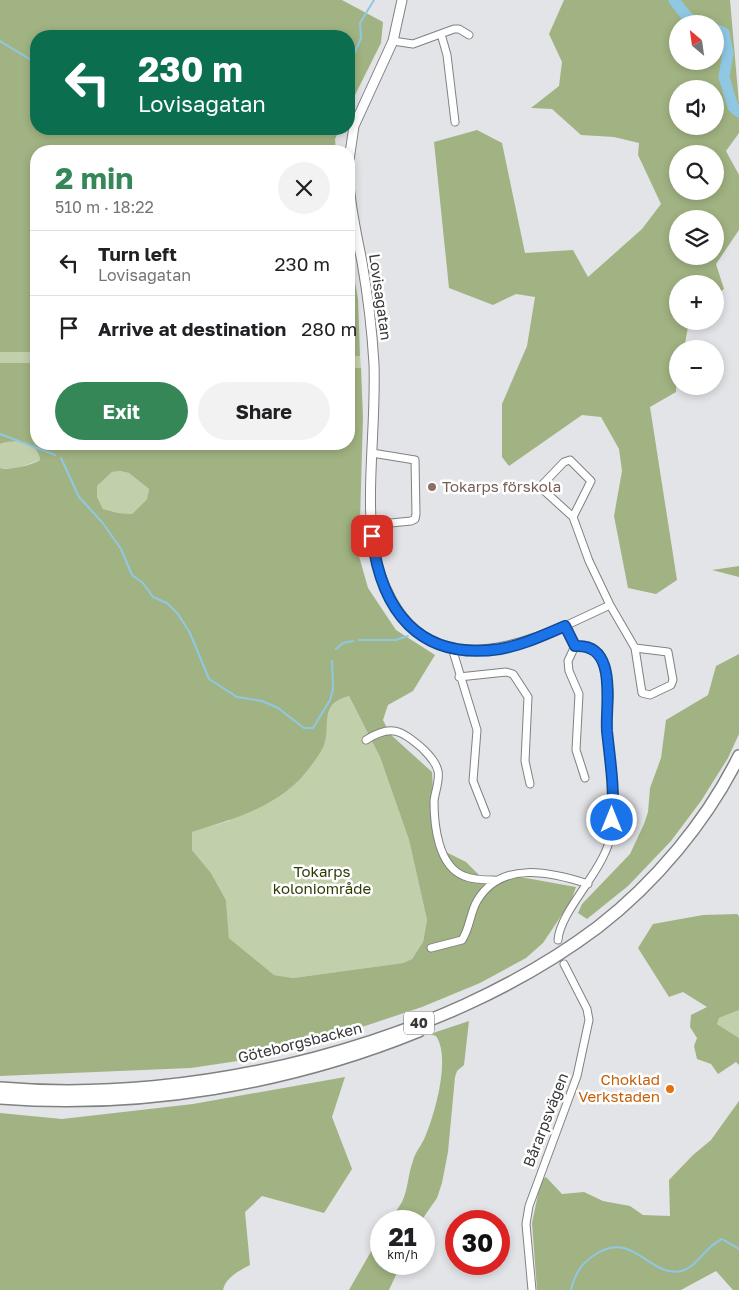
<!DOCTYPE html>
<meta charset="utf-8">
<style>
:root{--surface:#fff;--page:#f2f2f2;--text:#202124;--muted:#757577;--line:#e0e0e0;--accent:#358758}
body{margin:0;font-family:"Golos Text",sans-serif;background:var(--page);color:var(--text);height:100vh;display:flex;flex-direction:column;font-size:19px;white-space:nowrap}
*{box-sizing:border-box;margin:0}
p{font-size:16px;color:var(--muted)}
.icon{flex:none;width:28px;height:28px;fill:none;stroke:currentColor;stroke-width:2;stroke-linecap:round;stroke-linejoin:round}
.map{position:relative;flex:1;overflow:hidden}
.side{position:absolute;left:30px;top:145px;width:325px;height:305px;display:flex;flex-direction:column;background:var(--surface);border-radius:20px;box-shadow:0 2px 8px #0003}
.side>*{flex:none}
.guide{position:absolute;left:30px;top:30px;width:325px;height:105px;border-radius:20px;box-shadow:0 2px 8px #0003;background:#0b6e4f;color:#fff;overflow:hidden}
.needle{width:32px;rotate:331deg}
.buttons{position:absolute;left:669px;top:15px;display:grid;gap:10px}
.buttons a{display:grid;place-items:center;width:55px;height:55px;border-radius:50%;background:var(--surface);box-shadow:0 2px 8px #0003;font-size:25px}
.speed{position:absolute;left:370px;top:1210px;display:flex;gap:10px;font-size:25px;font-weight:700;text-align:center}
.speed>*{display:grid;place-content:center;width:65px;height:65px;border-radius:50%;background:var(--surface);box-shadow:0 2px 8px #0003;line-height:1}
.speed small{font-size:12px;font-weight:400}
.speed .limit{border:8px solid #d22;background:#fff;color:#111}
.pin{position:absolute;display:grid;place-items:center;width:42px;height:42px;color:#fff;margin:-21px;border-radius:10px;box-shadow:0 2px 8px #0006}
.me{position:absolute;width:55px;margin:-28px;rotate:0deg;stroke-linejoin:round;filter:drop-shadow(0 0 4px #0008)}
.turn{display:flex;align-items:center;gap:18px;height:105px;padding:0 25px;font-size:22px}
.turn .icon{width:65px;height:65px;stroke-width:2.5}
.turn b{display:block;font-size:35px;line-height:42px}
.round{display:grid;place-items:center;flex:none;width:52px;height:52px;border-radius:26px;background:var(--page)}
.summary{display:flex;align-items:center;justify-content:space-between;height:85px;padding:0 25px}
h1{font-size:30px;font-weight:700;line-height:38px;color:var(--accent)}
.action{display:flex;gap:10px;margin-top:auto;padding:10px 25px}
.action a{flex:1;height:58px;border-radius:30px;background:var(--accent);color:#fff;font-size:20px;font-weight:700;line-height:58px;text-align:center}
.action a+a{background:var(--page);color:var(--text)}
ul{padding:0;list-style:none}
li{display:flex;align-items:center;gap:15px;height:65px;padding:0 25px;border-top:1px solid var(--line)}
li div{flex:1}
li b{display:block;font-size:19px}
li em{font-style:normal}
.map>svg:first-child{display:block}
.green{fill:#c2cfab}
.forest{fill:#a1b382;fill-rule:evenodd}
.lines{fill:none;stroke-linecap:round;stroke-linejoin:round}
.stream{stroke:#90c8e4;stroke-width:2}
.river{stroke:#90c8e4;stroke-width:11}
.minor-casing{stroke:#7f8183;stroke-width:9}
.tertiary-casing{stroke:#7f8183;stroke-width:11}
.trunk-casing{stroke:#7f8183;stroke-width:14}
.minor{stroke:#fff;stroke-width:7}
.tertiary{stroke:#fff;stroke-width:9}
.trunk{stroke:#fff;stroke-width:11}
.route-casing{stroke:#114b97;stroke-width:12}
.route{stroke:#1a73e8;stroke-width:9}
.education-dot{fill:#8d6e63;stroke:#fff;stroke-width:2}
.food-dot{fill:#e8710a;stroke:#fff;stroke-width:2}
.labels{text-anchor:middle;stroke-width:5;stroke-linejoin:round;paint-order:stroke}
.shield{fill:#fff;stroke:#747475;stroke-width:1}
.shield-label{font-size:14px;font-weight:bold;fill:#38383a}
.street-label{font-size:15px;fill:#38383a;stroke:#fff}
.education-label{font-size:15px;fill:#785e54;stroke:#fff;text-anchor:start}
.park-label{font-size:15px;fill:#2c3c02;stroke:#fff}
.food-label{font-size:15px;fill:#c56008;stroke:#fff;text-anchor:end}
</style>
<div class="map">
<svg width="739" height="1290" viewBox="0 0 739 1290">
<rect width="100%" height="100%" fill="#e3e4e7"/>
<!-- green -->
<path class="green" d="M0 352H36V363H0Z
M349 356H360L361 368H349Z
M10 440C24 443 38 443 40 460L15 469 0 468V444Z
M120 471 129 473 149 489 147 499 132 514 118 513 103 509 97 497V486L112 472Z
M349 696 380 757 409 840 427 920 423 942 412 959 403 963 293 978 274 975 229 938 226 900 211 873 192 850 191 832 229 821 324 745C325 722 323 703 349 696Z
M739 1010V1038L717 1024 719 1018Z"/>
<!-- forest -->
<path class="forest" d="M0 0H342L383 22 381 43 349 107V36H36V129H340L335 139 336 151H36V352H0Z
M564 0H730L739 104V133L726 151 739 175V230L716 264 724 289 715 296V284H678V321H689L684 349H678L676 392 650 407 677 580 656 594 628 588 614 516 622 471 619 449 601 417 582 415 509 466 502 457V404L527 346 535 297 516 294 493 305 449 288 434 142 477 130 502 143 525 253 573 250 588 277 642 229 661 204 638 155 639 143 614 137 581 135 552 109 531 108 559 86 562 62 549 34ZM678 24H715V61H678ZM678 89H715V126H678ZM678 154H715V191H678ZM678 219H715V256H678Z
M349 247 358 299 360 356H349Z
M0 363H36V444H349V368H361L363 417 359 556 368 588 396 630 435 655 413 691 388 705 383 720 390 734 432 772 436 847 466 862 491 887 509 875 576 887 571 901 543 943 526 958 480 983 422 1007 278 1055 191 1068 0 1076V468C8 471 33 465 40 460 38 441 15 438 0 444ZM120 471 129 473 149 489 147 499 132 514 118 513 103 509 97 497V486L112 472ZM349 696 380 757 409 840 427 920 423 942 412 959 403 963 293 978 274 975 229 938 226 900 211 873 192 850V832C230 820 271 809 300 779 306 773 322 752 324 745 331 723 318 705 349 696Z
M739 566V577L712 570Z
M739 654V734L728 758 701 801 671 841 628 886 587 919 578 913 582 904 630 854 644 824 648 812 650 788 661 758 666 720 708 695 716 666Z
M737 914 739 916V1010L719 1018 717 1024 739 1038V1065L736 1062 718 1074 711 1064 697 1059 694 1046 697 1038 690 1027 691 1015 707 1007 683 992 669 997 638 948 653 924 703 915Z
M469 1021 464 1065 457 1071 455 1077 448 1152 442 1183 437 1198 421 1221H389C393 1214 398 1209 402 1202 408 1190 408 1174 413 1161 415 1152 422 1145 425 1137 435 1114 451 1057 436 1036L430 1034Z
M345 1077 332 1117 352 1169 324 1213 262 1196 245 1212 250 1265C239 1271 226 1277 223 1290H0V1113L62 1119 193 1104Z
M739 1101V1290H733L716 1271 681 1290H537L532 1223 541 1180 546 1177 562 1194 584 1192 603 1201 630 1206 643 1215 670 1216 669 1180 693 1155 711 1140Z
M381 1234V1264H401L389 1290H349Z"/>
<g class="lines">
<!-- stream -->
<path class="stream" d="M0 41 36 63
M349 66 361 38 360 23 374 0
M0 434 55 455
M61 458 79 497 102 522 121 549 132 575 143 583 153 597 167 603 178 614 190 633 209 679 237 697 262 701 278 708 304 728H313L330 700 333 689 332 661
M359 640H396L408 636
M336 649 343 643 353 641
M571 1290C575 1274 581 1263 596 1254 633 1230 650 1278 681 1271 698 1267 704 1247 722 1239L739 1249"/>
<!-- river -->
<path class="river" d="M674 0 688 18 702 24
M715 29 724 33 728 53 724 77 733 107 739 112"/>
<!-- minor casing -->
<g class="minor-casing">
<path id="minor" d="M441 34 447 55 455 122
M393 41 413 44 454 29H459L469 35
M573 517 591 481 570 460 564 462 540 487 573 517 589 561 610 605
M371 525 411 521 415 519 416 514 415 460 372 453
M575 646 568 661 569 671 579 694 576 750 585 778
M452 648 477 730 473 781 486 814
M459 677 506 672 513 674 528 697 525 761 530 784
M366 740C391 724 402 730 423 749 429 755 436 762 438 771 440 780 435 792 434 801 434 825 438 866 464 876 473 880 484 880 494 880
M558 940C560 911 601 874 610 839 619 805 609 764 607 729 606 717 610 704 609 691 608 679 605 665 598 655 593 647 584 646 575 646L565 626 610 605 635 648 642 693 650 695 671 685 673 680 668 652 635 648
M431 948 462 940C470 928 470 913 477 901 501 860 551 872 588 884
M532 1290 526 1224 529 1206 577 1076 589 1020 587 1009 564 964"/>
</g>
<!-- tertiary casing -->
<g class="tertiary-casing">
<path id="tertiary" d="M349 160 354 126 393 41 402 0
M349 184C351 211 357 236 362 262 368 296 372 330 374 364 376 421 367 480 372 537 374 560 381 581 392 601 431 672 504 653 565 626"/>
</g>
<!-- trunk casing -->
<g class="trunk-casing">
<path id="trunk" d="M0 1088C196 1105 440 1046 598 927 655 883 707 821 739 756
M0 1098C141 1109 289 1084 419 1031"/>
</g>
<!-- minor -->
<use href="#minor" class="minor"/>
<!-- tertiary -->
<use href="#tertiary" class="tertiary"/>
<!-- trunk -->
<use href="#trunk" class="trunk"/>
</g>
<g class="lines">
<!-- route casing -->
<g class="route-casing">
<path id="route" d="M372 536C381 611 419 661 500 649 523 645 544 635 565 626L575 646C619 643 605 705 607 731 610 760 615 790 612 820"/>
</g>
<!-- route -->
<use href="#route" class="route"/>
</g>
<!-- markers -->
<circle class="education-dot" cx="432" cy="487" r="5"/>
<circle class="food-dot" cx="670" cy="1089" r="5"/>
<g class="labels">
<!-- shield labels -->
<rect class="shield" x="404" y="1011.5" width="30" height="23" rx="4"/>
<g class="shield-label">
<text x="419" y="1028">40</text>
</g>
<!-- street labels -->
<g class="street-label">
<text transform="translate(380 297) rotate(82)" y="5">Lovisagatan</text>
<text transform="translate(300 1043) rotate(-14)" y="5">Göteborgsbacken</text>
<text transform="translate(546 1120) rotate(-69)" y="5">Bårarpsvägen</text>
</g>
<!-- education labels -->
<g class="education-label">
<text x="442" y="492">Tokarps förskola</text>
</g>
<!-- park labels -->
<g class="park-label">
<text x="322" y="877">Tokarps<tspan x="322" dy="17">koloniområde</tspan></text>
</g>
<!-- food labels -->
<g class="food-label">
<text x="660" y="1085">Choklad<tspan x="660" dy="17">Verkstaden</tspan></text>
</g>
</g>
</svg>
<div class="buttons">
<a><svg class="needle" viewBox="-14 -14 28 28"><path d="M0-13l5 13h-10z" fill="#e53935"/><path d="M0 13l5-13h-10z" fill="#757577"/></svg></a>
<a><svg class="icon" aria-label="sound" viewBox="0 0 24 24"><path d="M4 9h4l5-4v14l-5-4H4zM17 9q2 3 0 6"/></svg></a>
<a><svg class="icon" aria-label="search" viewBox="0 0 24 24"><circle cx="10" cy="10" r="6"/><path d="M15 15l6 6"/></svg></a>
<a><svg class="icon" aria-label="layers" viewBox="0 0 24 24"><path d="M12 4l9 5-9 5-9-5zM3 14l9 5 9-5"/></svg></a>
<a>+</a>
<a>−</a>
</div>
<div class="speed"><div>21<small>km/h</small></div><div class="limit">30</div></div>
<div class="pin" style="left:372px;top:536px;background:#d93025"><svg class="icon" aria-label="arrive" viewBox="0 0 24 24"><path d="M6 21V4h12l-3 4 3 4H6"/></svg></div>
<svg class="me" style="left:612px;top:820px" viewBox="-20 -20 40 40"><circle r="17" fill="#1a73e8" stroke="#fff" stroke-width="3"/><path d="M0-11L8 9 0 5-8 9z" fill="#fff"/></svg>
<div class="guide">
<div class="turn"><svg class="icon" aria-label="left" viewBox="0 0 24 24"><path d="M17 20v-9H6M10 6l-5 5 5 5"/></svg><div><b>230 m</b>Lovisagatan</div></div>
</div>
<section class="side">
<div class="summary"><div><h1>2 min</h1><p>510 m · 18:22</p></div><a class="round"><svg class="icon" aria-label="close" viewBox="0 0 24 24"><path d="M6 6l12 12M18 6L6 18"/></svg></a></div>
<ul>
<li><svg class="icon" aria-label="left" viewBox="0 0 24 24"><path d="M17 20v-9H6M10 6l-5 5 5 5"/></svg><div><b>Turn left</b><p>Lovisagatan</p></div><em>230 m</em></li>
<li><svg class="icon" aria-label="arrive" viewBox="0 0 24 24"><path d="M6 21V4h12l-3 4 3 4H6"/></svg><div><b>Arrive at destination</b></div><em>280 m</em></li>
</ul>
<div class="action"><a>Exit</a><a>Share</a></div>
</section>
</div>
